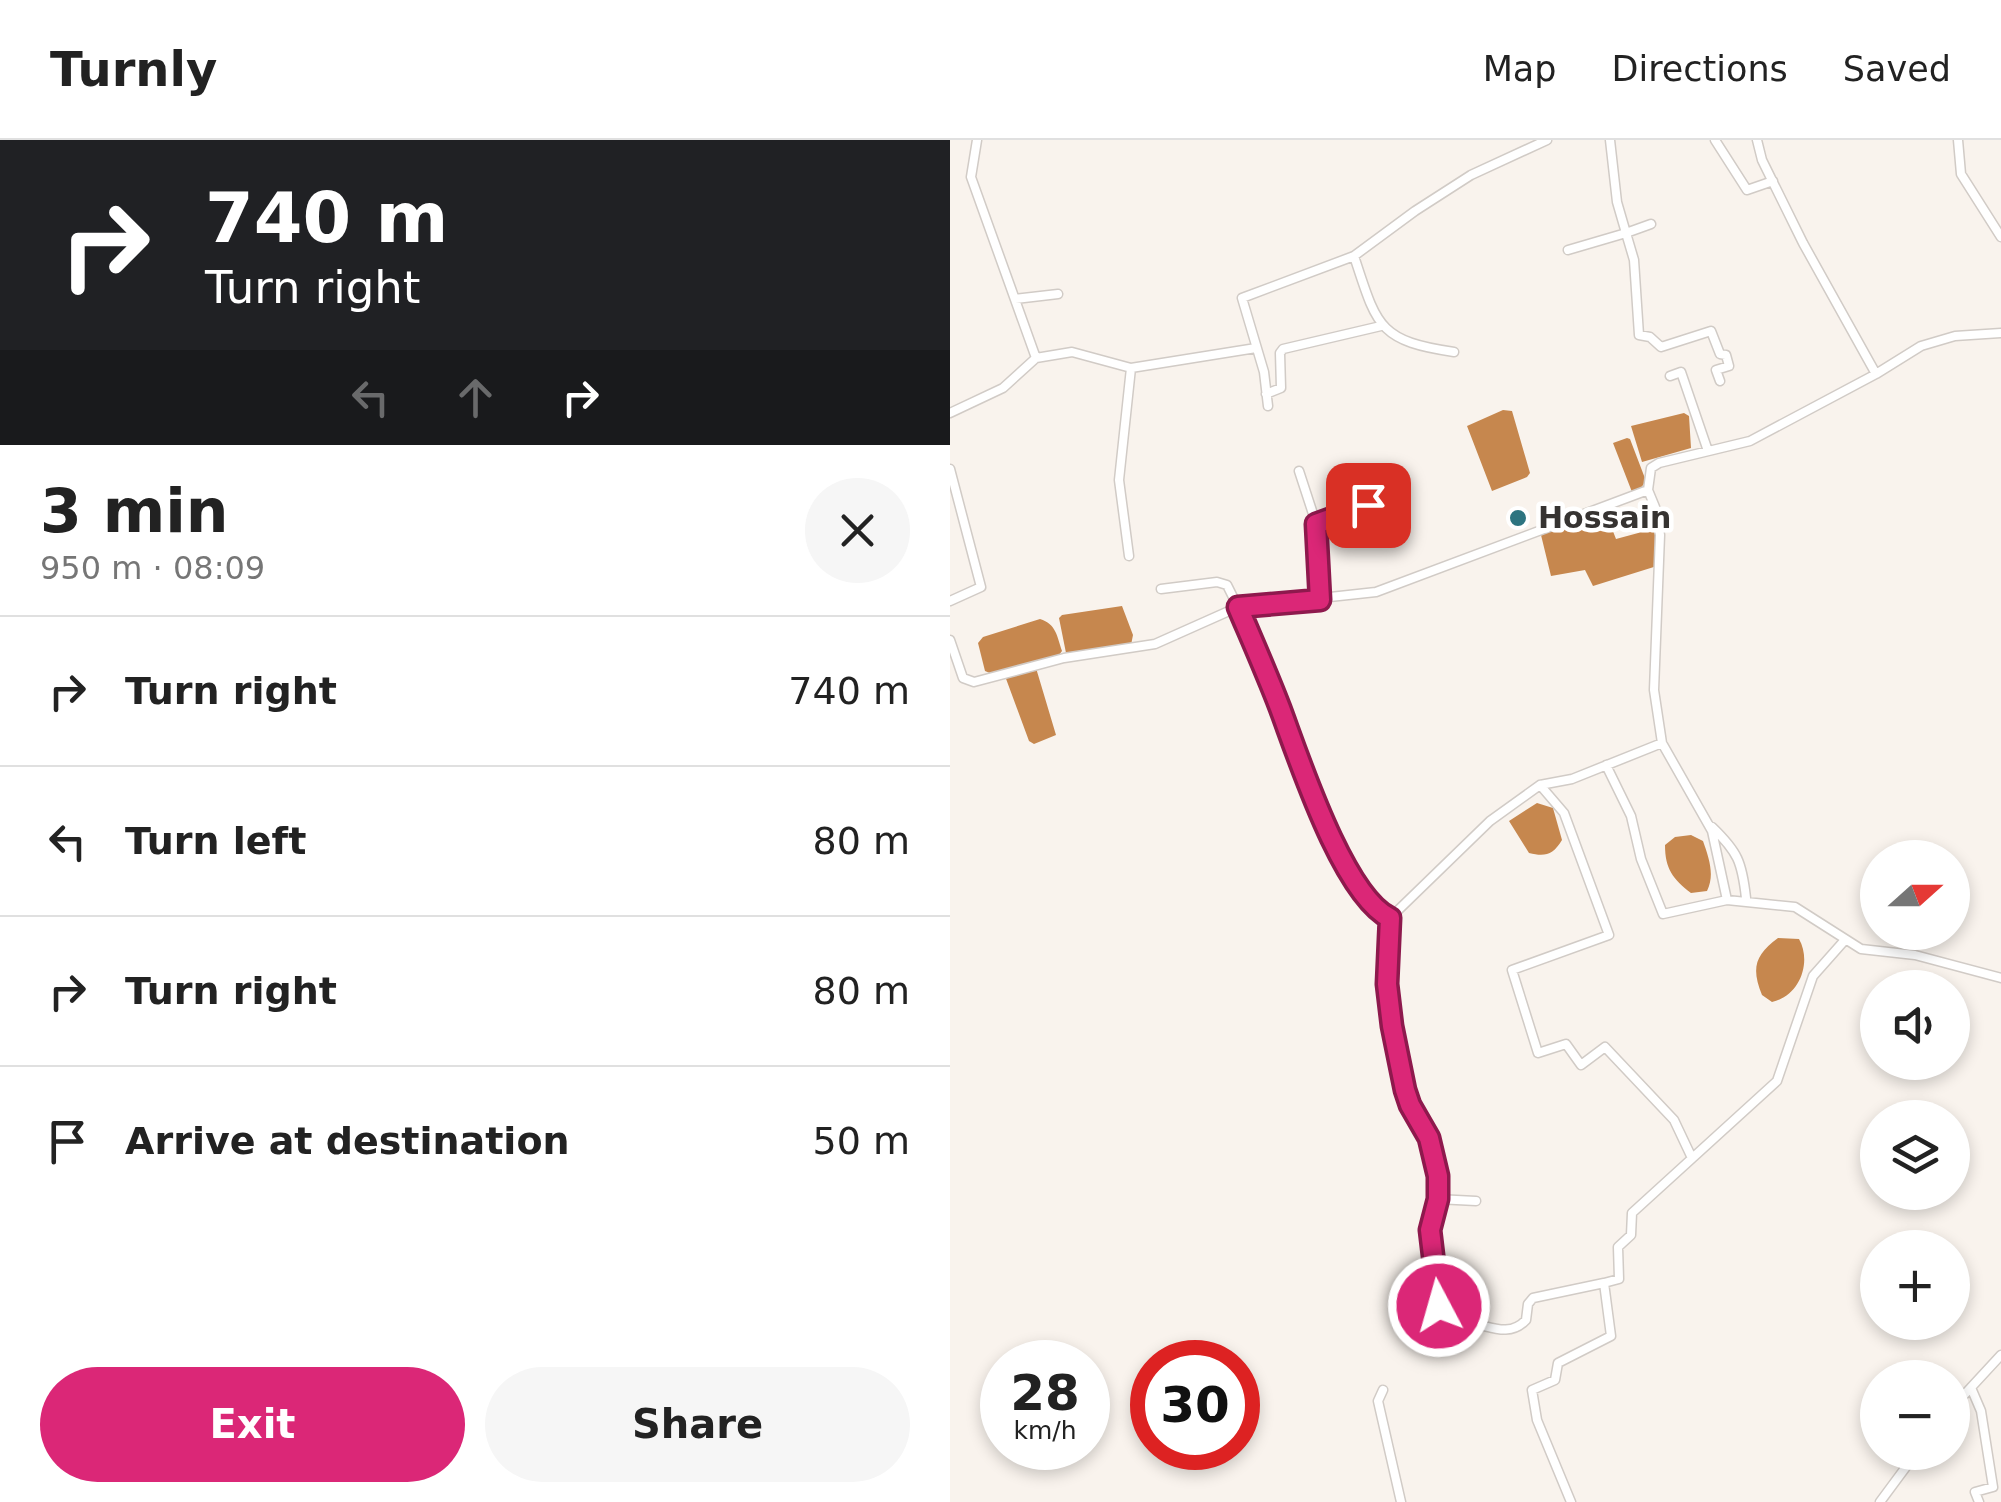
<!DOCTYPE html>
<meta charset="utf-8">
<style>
:root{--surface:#fff;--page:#f6f6f6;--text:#222;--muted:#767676;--line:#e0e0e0;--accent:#db2777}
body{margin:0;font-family:"DejaVu Sans",sans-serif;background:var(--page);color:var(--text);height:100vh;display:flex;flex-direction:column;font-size:38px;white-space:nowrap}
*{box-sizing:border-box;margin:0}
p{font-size:32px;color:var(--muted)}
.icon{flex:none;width:55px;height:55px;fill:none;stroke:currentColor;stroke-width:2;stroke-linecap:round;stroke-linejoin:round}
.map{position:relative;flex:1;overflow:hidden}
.details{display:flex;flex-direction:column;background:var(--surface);width:950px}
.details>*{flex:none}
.guide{background:#202124;color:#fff;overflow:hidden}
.needle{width:65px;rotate:69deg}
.controls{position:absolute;left:910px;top:700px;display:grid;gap:20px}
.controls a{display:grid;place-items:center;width:110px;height:110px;border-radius:50%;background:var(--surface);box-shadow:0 5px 15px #0003;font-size:50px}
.speed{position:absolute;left:30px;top:1200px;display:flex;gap:20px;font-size:50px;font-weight:700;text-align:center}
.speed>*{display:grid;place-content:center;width:130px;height:130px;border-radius:50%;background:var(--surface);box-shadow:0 5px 15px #0003;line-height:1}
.speed small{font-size:25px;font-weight:400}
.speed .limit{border:15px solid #d22;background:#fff;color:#111}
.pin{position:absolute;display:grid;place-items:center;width:85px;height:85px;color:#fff;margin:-42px;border-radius:20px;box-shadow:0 5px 15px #0006}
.me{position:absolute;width:110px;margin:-55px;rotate:354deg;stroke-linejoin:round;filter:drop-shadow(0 0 8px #0008)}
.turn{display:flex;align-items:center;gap:35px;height:210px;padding:0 40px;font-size:45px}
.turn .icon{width:130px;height:130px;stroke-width:2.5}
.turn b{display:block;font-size:70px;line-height:85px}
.lanes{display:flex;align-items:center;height:95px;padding:0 40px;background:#0003;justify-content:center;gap:50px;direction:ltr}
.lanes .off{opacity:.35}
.round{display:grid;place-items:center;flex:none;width:105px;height:105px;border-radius:52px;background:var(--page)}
.head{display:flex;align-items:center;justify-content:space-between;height:170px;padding:0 40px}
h1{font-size:60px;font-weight:600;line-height:75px}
.cta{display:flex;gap:20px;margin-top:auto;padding:20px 40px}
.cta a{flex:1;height:115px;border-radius:60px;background:var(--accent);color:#fff;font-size:40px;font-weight:600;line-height:115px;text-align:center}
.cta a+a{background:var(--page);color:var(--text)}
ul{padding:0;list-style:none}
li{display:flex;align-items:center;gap:30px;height:150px;padding:0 40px;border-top:2px solid var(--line)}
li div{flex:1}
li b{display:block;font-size:38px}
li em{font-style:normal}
header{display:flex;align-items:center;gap:60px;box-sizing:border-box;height:140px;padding:0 50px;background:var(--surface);border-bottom:2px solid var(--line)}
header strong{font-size:48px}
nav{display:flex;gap:55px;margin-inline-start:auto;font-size:35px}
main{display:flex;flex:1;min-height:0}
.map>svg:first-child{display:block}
.water{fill:#c6874e}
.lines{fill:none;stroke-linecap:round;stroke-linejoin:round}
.minor-casing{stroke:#d1cbc6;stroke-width:11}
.minor{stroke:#fff;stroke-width:8}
.route-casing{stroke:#8e194d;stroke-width:25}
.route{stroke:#db2777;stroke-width:18}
.poi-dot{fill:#2d7480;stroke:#fff;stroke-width:4}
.labels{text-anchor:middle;stroke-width:9;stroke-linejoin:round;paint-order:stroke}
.poi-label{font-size:30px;font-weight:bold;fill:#363331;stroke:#fff;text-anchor:start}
</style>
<header>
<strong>Turnly</strong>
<nav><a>Map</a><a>Directions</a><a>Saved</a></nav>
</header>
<main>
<section class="details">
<div class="guide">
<div class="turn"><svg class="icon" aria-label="right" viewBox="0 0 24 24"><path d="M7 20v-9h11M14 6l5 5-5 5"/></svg><div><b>740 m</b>Turn right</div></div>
<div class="lanes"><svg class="icon off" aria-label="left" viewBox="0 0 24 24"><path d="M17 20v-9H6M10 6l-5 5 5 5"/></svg><svg class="icon off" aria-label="ahead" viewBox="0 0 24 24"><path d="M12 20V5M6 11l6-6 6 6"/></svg><svg class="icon" aria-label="right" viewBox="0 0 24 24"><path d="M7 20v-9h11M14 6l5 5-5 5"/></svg></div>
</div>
<div class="head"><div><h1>3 min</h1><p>950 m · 08:09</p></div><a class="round"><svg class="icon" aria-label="close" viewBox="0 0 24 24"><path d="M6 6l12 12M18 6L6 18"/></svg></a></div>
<ul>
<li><svg class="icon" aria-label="right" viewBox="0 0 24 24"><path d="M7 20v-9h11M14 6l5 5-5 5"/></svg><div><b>Turn right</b></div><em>740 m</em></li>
<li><svg class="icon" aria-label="left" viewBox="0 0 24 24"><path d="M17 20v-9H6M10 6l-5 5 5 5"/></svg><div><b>Turn left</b></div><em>80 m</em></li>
<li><svg class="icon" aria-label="right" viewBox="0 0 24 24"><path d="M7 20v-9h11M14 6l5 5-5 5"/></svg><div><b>Turn right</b></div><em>80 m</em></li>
<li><svg class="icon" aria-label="arrive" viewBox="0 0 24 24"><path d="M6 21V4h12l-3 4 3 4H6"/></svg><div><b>Arrive at destination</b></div><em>50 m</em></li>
</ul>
<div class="cta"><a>Exit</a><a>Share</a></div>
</section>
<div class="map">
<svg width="1051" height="1362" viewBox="0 0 1051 1362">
<rect width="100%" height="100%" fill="#f9f3ed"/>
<!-- water -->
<path class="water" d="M553 270 562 271 580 333 577 337 542 351 517 286Z
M734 273 739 276 741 308 692 322 681 286Z
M677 298 680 299 696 341 690 349 682 352 663 303Z
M655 371 666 399 703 389 708 402 707 426 643 446 635 430 601 436 591 395Z
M172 466 183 495 181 505 116 513 109 478 112 475Z
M90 479C106 484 107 496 112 511L109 515 42 534 35 531 28 503 33 497Z
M86 528 106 595 84 604 79 601 55 536Z
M587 663 603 668 612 700C603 715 595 717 579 713L559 681Z
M741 695 753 701C759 718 765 735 757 751L741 753C723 739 715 729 715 705L725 697Z
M828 798 849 799C862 822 850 856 822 862L812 855C801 828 805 815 828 798Z"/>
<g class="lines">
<!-- minor casing -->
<g class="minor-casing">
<path id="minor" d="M27 0 21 37 86 218
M765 0 797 50 823 41
M807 0 812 20 853 103 926 234
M1008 0 1011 34 1051 97
M701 84 676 93 684 120 689 195 700 197 711 207 761 191 770 214 776 215 779 226 766 230 770 241
M618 110 676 93 667 62 660 0
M404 116C427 186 428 201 504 212
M65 159 108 154
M720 236 731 232 758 311
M316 254 331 248 330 213 333 209 431 186
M318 266 314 232 292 158 404 116 465 71 521 35 597 0
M0 273 53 248 86 218 122 212 181 228 306 208
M0 329 31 447 0 461
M349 331 366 383 370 460
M698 350 705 367 710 395 704 550 712 603 762 691 777 760 845 767 911 809 965 815 1051 838
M366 383 418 365
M179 416 169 340 181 228
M211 449 267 442 277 445C297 484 313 525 329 565 348 616 392 754 440 778L540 681 590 645 622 639 712 603
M0 500 13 538 24 542 114 518 205 504 288 467 426 452 698 350 701 328 709 323 800 301 926 234 971 206 1005 196 1051 193
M656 625 681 676 691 719 713 774 777 760
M590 645 614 673 659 795 562 830 588 913 616 904 631 925 655 907 724 980 741 1016
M762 687C788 712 792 722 796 758
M440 778 437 844 441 885 459 965 479 998 488 1037 480 1090 493 1189
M487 1059 526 1061
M530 1185C546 1189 562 1195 576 1180L578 1164 583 1158 654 1143
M433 1250 428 1261 451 1362
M1022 1250 1031 1271 1043 1347 1025 1352 1029 1362
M1002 1268 1051 1215
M621 1362 587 1280 582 1250 605 1240 608 1223 661 1196 654 1143 669 1139 668 1107 681 1095 682 1073 827 941 863 836 894 801
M930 1362 967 1312"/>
</g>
<!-- minor -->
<use href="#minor" class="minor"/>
</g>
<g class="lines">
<!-- route casing -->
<g class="route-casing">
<path id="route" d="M418 365 366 384 370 460 288 467C302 500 317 534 330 568 349 619 393 755 440 778L437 844 442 886 455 950 460 965 479 998 488 1036V1059L480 1090 489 1166"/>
</g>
<!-- route -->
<use href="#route" class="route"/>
</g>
<!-- markers -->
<circle class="poi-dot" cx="568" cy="378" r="10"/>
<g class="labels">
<!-- poi labels -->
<g class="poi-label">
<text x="588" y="388">Hossain</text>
</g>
</g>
</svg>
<div class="controls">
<a><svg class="needle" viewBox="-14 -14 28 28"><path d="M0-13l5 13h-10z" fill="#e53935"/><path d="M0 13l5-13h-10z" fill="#767676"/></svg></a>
<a><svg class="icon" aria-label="sound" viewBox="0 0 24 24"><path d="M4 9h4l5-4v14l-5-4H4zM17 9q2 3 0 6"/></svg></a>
<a><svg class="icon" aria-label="layers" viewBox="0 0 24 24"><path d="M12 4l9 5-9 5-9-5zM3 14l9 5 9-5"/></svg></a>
<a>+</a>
<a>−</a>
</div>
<div class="speed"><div>28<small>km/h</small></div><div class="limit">30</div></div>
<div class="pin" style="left:418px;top:365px;background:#d93025"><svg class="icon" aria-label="arrive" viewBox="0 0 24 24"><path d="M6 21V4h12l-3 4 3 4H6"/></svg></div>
<svg class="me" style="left:489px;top:1166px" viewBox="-20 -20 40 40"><circle r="17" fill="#db2777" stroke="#fff" stroke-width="3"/><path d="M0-11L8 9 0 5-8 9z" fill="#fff"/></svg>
</div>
</main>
